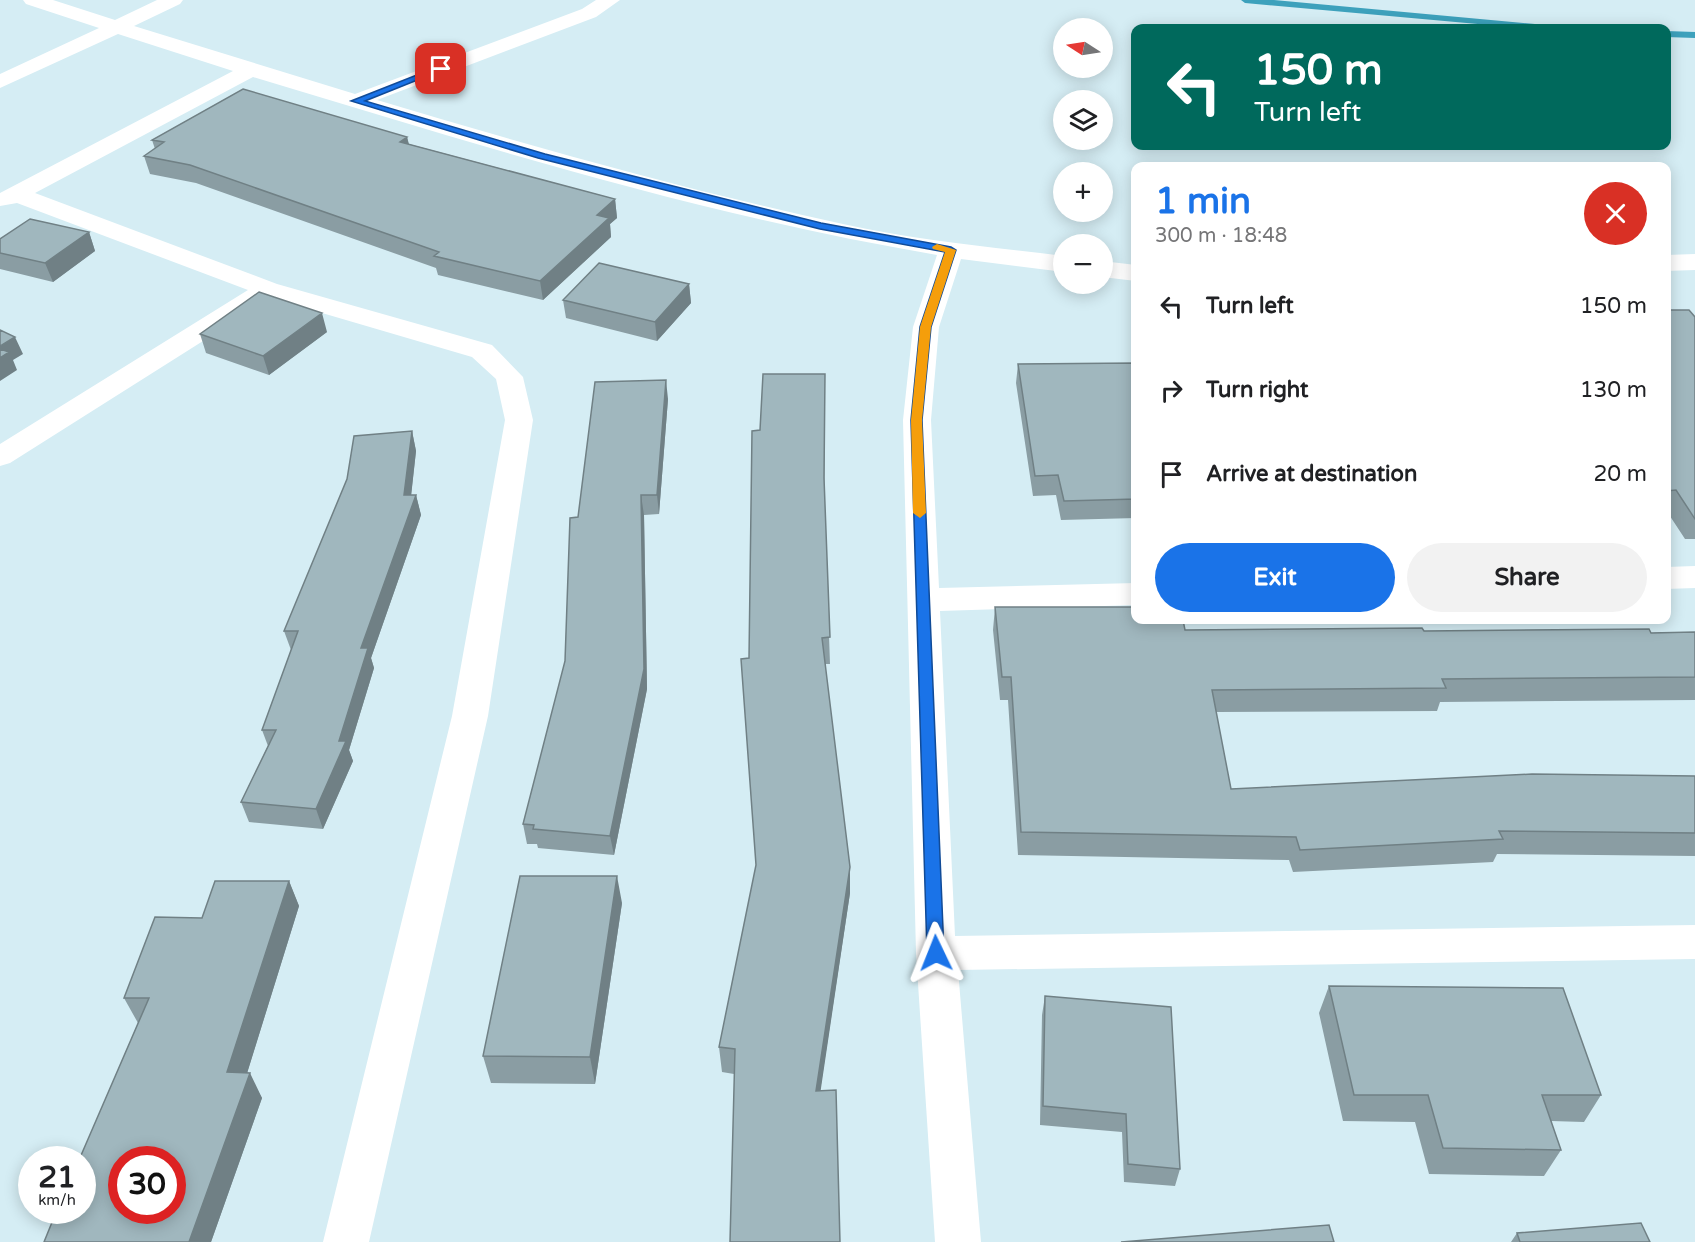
<!DOCTYPE html>
<meta charset="utf-8">
<style>
:root{--surface:#fff;--page:#f2f2f2;--text:#202124;--muted:#757577;--accent:#1a73e8}
body{margin:0;font-family:"Varela Round",sans-serif;background:var(--page);color:var(--text);height:100vh;display:flex;flex-direction:column;font-size:22px;white-space:nowrap}
*{box-sizing:border-box;margin:0}
p{font-size:20px;color:var(--muted)}
.icon{flex:none;width:33px;height:33px;fill:none;stroke:currentColor;stroke-width:2;stroke-linecap:round;stroke-linejoin:round}
.map{position:relative;flex:1;overflow:hidden}
.details{position:absolute;left:1131px;top:162px;width:540px;height:462px;display:flex;flex-direction:column;background:var(--surface);border-radius:12px;box-shadow:0 3px 15px #0003}
.details>*{flex:none}
.guide{position:absolute;left:1131px;top:24px;width:540px;height:126px;border-radius:12px;box-shadow:0 3px 15px #0003;background:#00695c;color:#fff;overflow:hidden}
.needle{width:39px;rotate:282deg}
.tools{position:absolute;left:1053px;top:18px;display:grid;gap:12px}
.tools a{display:grid;place-items:center;width:60px;height:60px;border-radius:50%;background:var(--surface);box-shadow:0 3px 15px #0003;font-size:30px}
.speed{position:absolute;left:18px;top:1146px;display:flex;gap:12px;font-size:30px;font-weight:700;text-align:center}
.speed>*{display:grid;place-content:center;width:78px;height:78px;border-radius:50%;background:var(--surface);box-shadow:0 3px 15px #0003;line-height:1}
.speed small{font-size:15px;font-weight:400}
.speed .limit{border:9px solid #d22;background:#fff;color:#111}
.pin{position:absolute;display:grid;place-items:center;width:51px;height:51px;color:#fff;margin:-26px;border-radius:12px;box-shadow:0 3px 9px #0006}
.me{position:absolute;width:66px;margin:-33px;rotate:358deg;stroke-linejoin:round;filter:drop-shadow(0 0 4px #0008)}
.turn{display:flex;align-items:center;gap:21px;height:126px;padding:0 24px;font-size:27px}
.turn .icon{width:78px;height:78px;stroke-width:2.5}
.turn b{display:block;font-size:42px;line-height:51px}
.round{display:grid;place-items:center;flex:none;width:63px;height:63px;border-radius:32px;background:var(--page)}
.headline{display:flex;align-items:center;justify-content:space-between;height:102px;padding:0 24px}
h1{font-size:36px;font-weight:800;line-height:45px;color:var(--accent)}
.primary-button{display:flex;gap:12px;margin-top:auto;padding:12px 24px}
.primary-button a{flex:1;height:69px;border-radius:36px;background:var(--accent);color:#fff;font-size:24px;font-weight:800;line-height:69px;text-align:center}
.primary-button a+a{background:var(--page);color:var(--text)}
ul{padding:0;list-style:none}
li{display:flex;align-items:center;gap:18px;height:84px;padding:0 24px}
li div{flex:1}
li b{display:block;font-size:22px}
li em{font-style:normal}
.map>svg:first-child{display:block}
.lines{fill:none;stroke-linecap:round;stroke-linejoin:round}
.stream{fill:#3da1bc;fill-rule:evenodd}
.minor{fill:#fff;fill-rule:evenodd}
.wall{fill:#8a9da3}
.shaded-wall{fill:#708085}
.building{fill:#a0b7be;stroke:#708085;stroke-width:1.5;fill-rule:evenodd}
.route{fill:#1a73e8;stroke:#114b97;stroke-width:1.5}
.slow{fill:#f59e0b}
</style>
<div class="map">
<svg width="1695" height="1242" viewBox="0 0 1695 1242">
<rect width="100%" height="100%" fill="#d5edf4"/>
<g class="lines">
<!-- stream -->
<path class="stream" d="M1241 0H1274L1546 25 1551 28H1522L1245 3Z
M1666 31 1695 32V38L1666 37Z"/>
<!-- minor -->
<path class="minor" d="M23 0H53L115 20 157 0H183L180 4 134 26 355 94 582 9 596 0H620L596 17 377 100C531 146 686 190 843 224 915 240 990 247 1064 256V272L961 259 939 327 931 420 939 588 1136 583V605L940 611 955 936 1695 925V959L958 970 981 1242H935L916 953 903 420 913 327 937 255C705 216 478 145 253 77L35 193 277 284 492 345 523 377 533 420 488 716 369 1242H323L452 716 505 420 496 379 472 357 271 298 10 463 0 466V444L248 290 17 203 0 206V193L233 71 118 34 0 88V74L99 28 26 4Z
M1695 254V270L1666 271V255Z
M1102 261 1136 265V281L1102 277Z
M1695 566V588L1666 589V567Z"/>
</g>
<!-- wall -->
<path class="wall" d="M407 137 409 144 615 199 617 218 610 224 611 237 543 300 438 275 436 268 196 183 150 174 144 156 155 149 152 140Z
M89 232 95 251 53 282 0 269V239Z
M689 284 691 303 657 341 566 318 563 300Z
M1666 310 1695 317V539H1685L1666 510Z
M327 332 269 375 206 353 200 334Z
M1136 363V518L1061 520 1056 495 1033 496 1016 383 1018 364Z
M668 399 659 514 644 515 647 689 614 855 538 848 537 844H527L523 824 565 661 578 517Z
M825 399 824 491 830 664H825L850 867V893L820 1091 840 1242 734 1074 722 1072 719 1047 756 866 749 658 760 430Z
M412 431 416 451 411 495H416L421 515 371 658 374 668 349 750 353 761 323 829 249 822 241 802 268 746 262 730 291 650 284 631Z
M995 607 1185 630 1651 633 1695 632V700L1440 702 1437 711 1216 712 1231 789 1695 776V856L1497 854 1493 862 1293 872 1289 860 1018 855 1008 700H1000L993 630Z
M289 881 299 906 247 1073 262 1098 211 1242H44L138 1023 124 998Z
M622 903 595 1084 491 1083 483 1056Z
M1329 986 1601 1095 1584 1122 1551 1121 1561 1150 1544 1176 1429 1174 1415 1122 1343 1121 1319 1013Z
M1045 996 1180 1169 1175 1186 1124 1182 1122 1132 1040 1125 1042 1015Z
M1517 1233 1650 1242H1511Z"/>
<!-- shaded-wall -->
<path class="shaded-wall" d="M407 137 411 155 400 142Z
M615 199 617 218 610 224 611 237 543 300 540 281 597 215Z
M89 232 95 251 53 282 45 263Z
M689 284 691 303 657 341 655 322Z
M322 313 327 332 269 375 263 356Z
M15 337 23 354 13 360 17 370 0 381V346Z
M825 374V399L824 504V478Z
M666 380 668 399 659 514 657 495Z
M412 431 416 451 409 515 404 495Z
M416 495 421 515 371 658 374 668 349 750 353 761 323 829 316 809 339 741 361 648Z
M641 495 644 515 647 689 614 855 610 836Z
M850 867V893L817 1115 816 1091Z
M617 876 622 903 595 1084 590 1057Z
M289 881 299 906 240 1096 227 1072Z
M250 1073 262 1098 211 1242H189Z"/>
<!-- building -->
<path class="building" d="M243 89 407 137 400 142 615 199 597 215 609 218 540 281 434 256 439 252 190 165 144 156 164 142 152 140Z
M30 219 89 232 45 263 0 253V239Z
M599 263 689 284 655 322 563 300Z
M259 292 322 313 263 356 200 334Z
M1666 310H1689L1695 317V519L1676 490 1666 491Z
M0 330 15 337 0 346Z
M0 349 9 352 0 358Z
M1136 363V499L1064 501 1058 475 1035 476 1018 364Z
M763 374H825L824 478 830 637 822 638 850 867 816 1091 836 1090 840 1242H730L735 1049 719 1047 756 865 741 659 749 658 752 431 760 430Z
M666 380 657 495H641L644 669 610 836 533 829 534 825 523 824 565 661 570 518 578 517 595 382Z
M412 431 404 495H416L361 648H368L339 741H346L316 809 241 802 276 730H262L298 631H284L347 479 354 436Z
M995 607H1136V620H1183L1185 630 1422 628 1424 631 1649 629 1651 633 1695 632V677L1442 679 1446 688 1212 690 1231 789 1532 774 1695 776V833L1499 831 1503 839 1300 850 1296 837 1021 832 1011 677H1002Z
M520 876H617L590 1057 483 1056Z
M215 881H289L227 1072 250 1073 189 1242H44L57 1210H82V1160H79L149 998H124L155 917 202 918ZM122 1160H172V1210H122Z
M1329 986 1563 988 1601 1095H1542L1561 1150 1443 1148 1428 1095H1354Z
M1045 996 1171 1007 1180 1169 1128 1164 1126 1114 1043 1106Z
M1641 1223 1650 1242H1520L1517 1233Z
M1329 1225 1334 1242H1121Z"/>
<!-- route -->
<path class="route" d="M437 67 445 69 365 101 545 154 821 223 951 247 956 250 931 327 922 420 944 953 941 958 936 960 930 958 927 953 911 420 920 327 945 252 820 229 538 158 351 101Z"/>
<!-- slow -->
<path class="slow" d="M937 244 956 250 931 327 922 420 926 513 920 518 913 513 911 420 920 327 945 252 933 249 932 247Z"/>
</svg>
<div class="tools">
<a><svg class="needle" viewBox="-14 -14 28 28"><path d="M0-13l5 13h-10z" fill="#e53935"/><path d="M0 13l5-13h-10z" fill="#757577"/></svg></a>
<a><svg class="icon" aria-label="layers" viewBox="0 0 24 24"><path d="M12 4l9 5-9 5-9-5zM3 14l9 5 9-5"/></svg></a>
<a>+</a>
<a>−</a>
</div>
<div class="speed"><div>21<small>km/h</small></div><div class="limit">30</div></div>
<div class="pin" style="left:441px;top:69px;background:#d93025"><svg class="icon" aria-label="arrive" viewBox="0 0 24 24"><path d="M6 21V4h12l-3 4 3 4H6"/></svg></div>
<svg class="me" style="left:936px;top:953px" viewBox="-20 -20 40 40"><path d="M0-17L14 15 0 8-14 15z" fill="#1a73e8" stroke="#fff" stroke-width="4"/></svg>
<div class="guide">
<div class="turn"><svg class="icon" aria-label="left" viewBox="0 0 24 24"><path d="M17 20v-9H6M10 6l-5 5 5 5"/></svg><div><b>150 m</b>Turn left</div></div>
</div>
<section class="details">
<div class="headline"><div><h1>1 min</h1><p>300 m · 18:48</p></div><a class="round" style="background:#d93025;color:#fff"><svg class="icon" aria-label="close" viewBox="0 0 24 24"><path d="M6 6l12 12M18 6L6 18"/></svg></a></div>
<ul>
<li><svg class="icon" aria-label="left" viewBox="0 0 24 24"><path d="M17 20v-9H6M10 6l-5 5 5 5"/></svg><div><b>Turn left</b></div><em>150 m</em></li>
<li><svg class="icon" aria-label="right" viewBox="0 0 24 24"><path d="M7 20v-9h11M14 6l5 5-5 5"/></svg><div><b>Turn right</b></div><em>130 m</em></li>
<li><svg class="icon" aria-label="arrive" viewBox="0 0 24 24"><path d="M6 21V4h12l-3 4 3 4H6"/></svg><div><b>Arrive at destination</b></div><em>20 m</em></li>
</ul>
<div class="primary-button"><a>Exit</a><a>Share</a></div>
</section>
</div>
